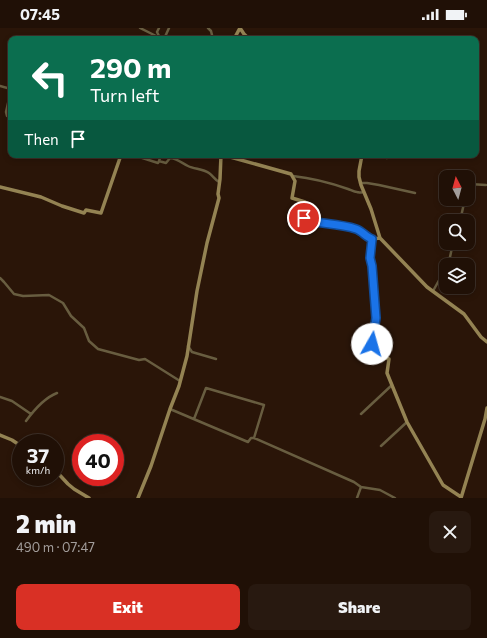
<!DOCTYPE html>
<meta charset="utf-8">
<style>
:root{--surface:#201006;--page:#281910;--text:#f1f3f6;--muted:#a29d9b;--line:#3d3028;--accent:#d93025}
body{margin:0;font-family:Commissioner,sans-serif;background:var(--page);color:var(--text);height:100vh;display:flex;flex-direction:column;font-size:15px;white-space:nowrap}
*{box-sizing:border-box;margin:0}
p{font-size:13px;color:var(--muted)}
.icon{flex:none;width:22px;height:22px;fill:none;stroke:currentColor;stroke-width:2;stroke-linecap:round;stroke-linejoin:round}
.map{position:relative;height:470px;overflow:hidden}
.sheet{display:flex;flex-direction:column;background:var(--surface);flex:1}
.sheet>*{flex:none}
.banner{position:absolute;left:8px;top:8px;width:471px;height:122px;border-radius:8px;box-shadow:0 2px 6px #0003,0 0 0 1px var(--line);background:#0b6e4f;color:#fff;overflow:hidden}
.needle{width:26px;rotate:354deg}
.fabs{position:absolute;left:439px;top:142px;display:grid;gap:8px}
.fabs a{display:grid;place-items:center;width:36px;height:36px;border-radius:8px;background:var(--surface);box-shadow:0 2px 6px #0003,0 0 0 1px var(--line);font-size:20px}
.speed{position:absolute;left:12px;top:406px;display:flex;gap:8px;font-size:20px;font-weight:700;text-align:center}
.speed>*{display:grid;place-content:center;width:52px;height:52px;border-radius:50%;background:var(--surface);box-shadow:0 2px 6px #0003,0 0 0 1px var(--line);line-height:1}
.speed small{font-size:10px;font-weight:400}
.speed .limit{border:6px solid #d22;background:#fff;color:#111}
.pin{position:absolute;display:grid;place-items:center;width:34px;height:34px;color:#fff;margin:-17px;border:2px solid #fff;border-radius:50%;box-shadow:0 1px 4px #0007}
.me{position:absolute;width:44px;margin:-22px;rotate:7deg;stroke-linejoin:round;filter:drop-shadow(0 0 3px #0008)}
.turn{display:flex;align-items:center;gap:14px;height:84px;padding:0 16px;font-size:18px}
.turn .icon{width:52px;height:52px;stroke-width:2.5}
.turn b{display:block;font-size:28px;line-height:34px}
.then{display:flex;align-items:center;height:38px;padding:0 16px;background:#0003;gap:8px;font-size:15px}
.round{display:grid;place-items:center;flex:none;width:42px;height:42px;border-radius:8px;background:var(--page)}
.summary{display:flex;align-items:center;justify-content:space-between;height:68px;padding:0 16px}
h1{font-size:24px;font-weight:800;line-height:30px}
.button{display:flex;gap:8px;margin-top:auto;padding:8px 16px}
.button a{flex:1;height:46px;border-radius:8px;background:var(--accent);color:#fff;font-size:16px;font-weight:800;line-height:46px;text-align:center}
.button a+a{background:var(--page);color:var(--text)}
.status{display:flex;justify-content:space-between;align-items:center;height:28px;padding:0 20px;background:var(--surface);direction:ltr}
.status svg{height:11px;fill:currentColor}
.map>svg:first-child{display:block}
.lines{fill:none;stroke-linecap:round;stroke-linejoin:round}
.street{stroke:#685d40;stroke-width:2.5}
.secondary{stroke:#948353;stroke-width:3.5}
.route-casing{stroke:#114b97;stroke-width:10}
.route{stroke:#1a73e8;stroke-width:7}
</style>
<div class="status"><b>07:45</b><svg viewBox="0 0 49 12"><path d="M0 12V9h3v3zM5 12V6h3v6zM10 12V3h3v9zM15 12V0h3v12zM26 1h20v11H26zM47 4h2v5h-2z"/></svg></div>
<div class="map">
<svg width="487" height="470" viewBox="0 0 487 470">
<rect width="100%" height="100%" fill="#2a1508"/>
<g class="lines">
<!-- street -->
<path class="street" d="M140 0 162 11
M208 0 211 3 213 11
M159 8 157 4 159 0
M164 11 169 0
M0 58 11 61
M11 62 6 84 7 88 11 90
M133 127 158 135 159 133 166 135 170 130C176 130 182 135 188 138 194 141 203 141 209 145 213 148 215 152 219 154
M376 127 387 130
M159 133 161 127
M293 148C311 150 331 155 348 161 351 162 354 164 357 164 361 165 360 165 363 164
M360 155H367L379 157 415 165
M468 161 469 156 486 157
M460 193 465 171
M447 237 450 229 453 215
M0 250 4 254 14 266 23 268 49 267 63 275 71 288 84 300 89 313 98 321 139 332 145 331 180 353
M433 263 442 247 446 239
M188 318 192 324 216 331
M0 369 12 373 31 386
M170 381 248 414 251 410H254L354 454 361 459 380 462 395 470
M361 386 392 357
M194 391 206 360 264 377 254 410
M26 393C34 382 44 370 57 365
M381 418 407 394
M357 470 361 459"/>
<!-- secondary -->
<path class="secondary" d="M240 0 244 6 249 11
M234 11 240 0
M223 127 291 146 295 153 292 170 305 174 303 188 306 192 354 201 363 205 369 210 372 211 380 210
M362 127 359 143V149L361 157 371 181 380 210 427 259 464 286 481 309 487 314
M0 159 41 169 62 178 84 185 86 182 101 185 121 127
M372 211 370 230 373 238 376 290 372 316C373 328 379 328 389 331L387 345 407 394 443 457 461 469
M0 407 12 412 21 418
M55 442 68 456 74 461 89 470
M138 470 151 438 170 381 179 358 187 328 197 263 207 215 219 170 218 166 220 151 221 127
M461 470 485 391 487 380"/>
</g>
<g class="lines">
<!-- route casing -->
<g class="route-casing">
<path id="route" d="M304 190 306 192 309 193C325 196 341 196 356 201 362 203 366 209 372 211L370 230 372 238 376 290 372 316"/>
</g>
<!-- route -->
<use href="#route" class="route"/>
</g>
</svg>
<div class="fabs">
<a><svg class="needle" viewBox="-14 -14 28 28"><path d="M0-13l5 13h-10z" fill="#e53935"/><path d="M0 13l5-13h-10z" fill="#a29d9b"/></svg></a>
<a><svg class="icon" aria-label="search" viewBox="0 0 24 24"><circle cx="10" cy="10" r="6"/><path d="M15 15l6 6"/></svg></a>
<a><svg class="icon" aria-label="layers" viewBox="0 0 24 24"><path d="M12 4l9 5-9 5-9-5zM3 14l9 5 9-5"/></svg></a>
</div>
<div class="speed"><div>37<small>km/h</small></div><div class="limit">40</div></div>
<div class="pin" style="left:304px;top:190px;background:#d93025"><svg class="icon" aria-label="arrive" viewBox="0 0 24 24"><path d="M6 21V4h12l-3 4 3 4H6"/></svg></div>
<svg class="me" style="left:372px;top:316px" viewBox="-20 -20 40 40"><circle r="19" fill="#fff"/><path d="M0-13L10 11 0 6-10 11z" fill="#1a73e8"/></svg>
<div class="banner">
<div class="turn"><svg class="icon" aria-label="left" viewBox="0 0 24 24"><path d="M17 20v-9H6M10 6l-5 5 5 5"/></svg><div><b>290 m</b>Turn left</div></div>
<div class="then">Then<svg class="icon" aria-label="arrive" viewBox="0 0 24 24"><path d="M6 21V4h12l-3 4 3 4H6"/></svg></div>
</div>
</div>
<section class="sheet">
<div class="summary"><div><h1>2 min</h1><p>490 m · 07:47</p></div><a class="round"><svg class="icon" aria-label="close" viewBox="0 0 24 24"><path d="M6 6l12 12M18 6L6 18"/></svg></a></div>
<div class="button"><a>Exit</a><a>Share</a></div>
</section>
